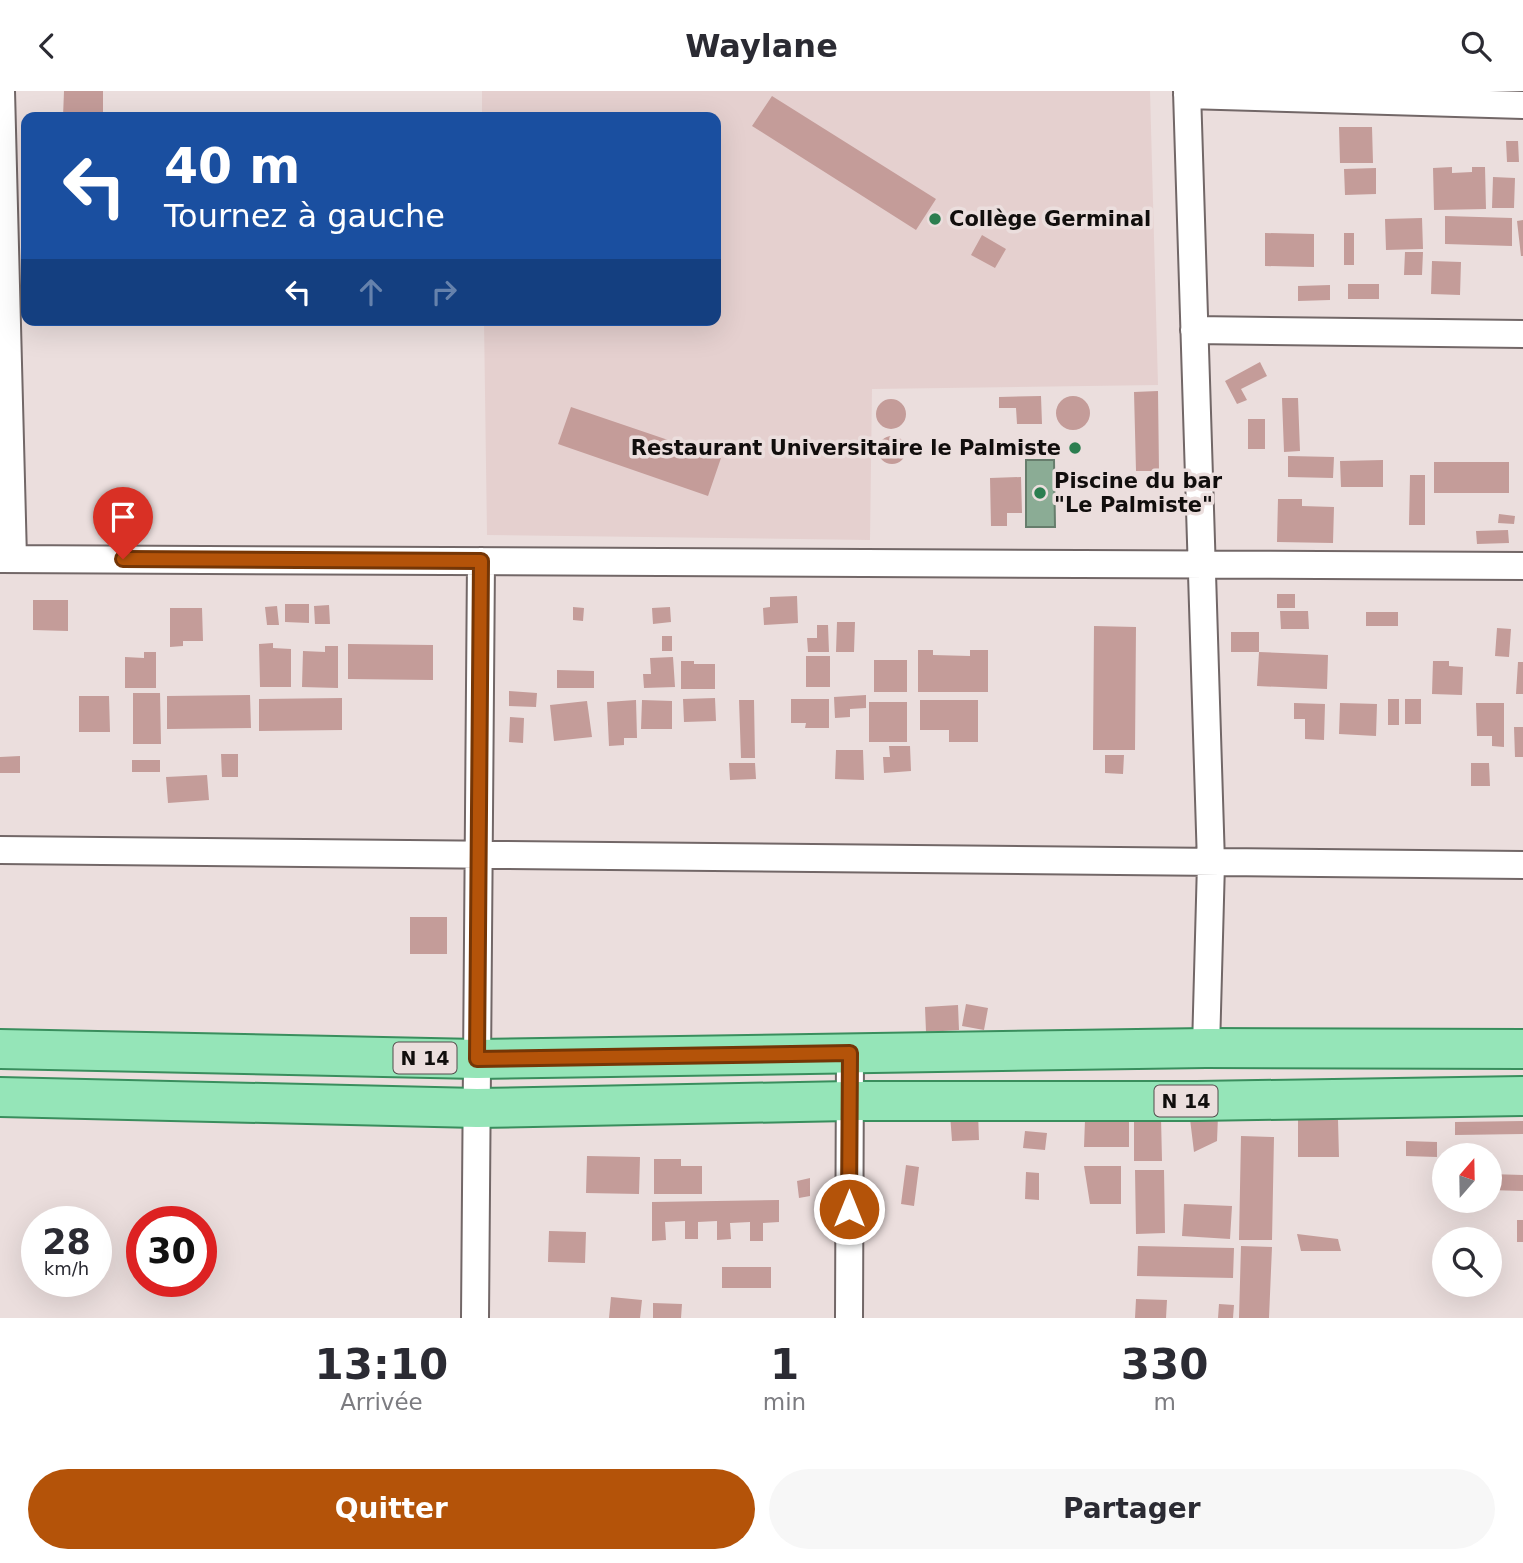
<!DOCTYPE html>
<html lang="fr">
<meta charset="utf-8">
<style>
:root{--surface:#fff;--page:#f7f7f7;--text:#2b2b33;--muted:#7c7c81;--accent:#b45309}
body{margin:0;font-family:"DejaVu Sans",sans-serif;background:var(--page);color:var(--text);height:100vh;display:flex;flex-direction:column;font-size:26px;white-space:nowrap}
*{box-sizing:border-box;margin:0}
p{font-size:23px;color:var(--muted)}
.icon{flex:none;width:38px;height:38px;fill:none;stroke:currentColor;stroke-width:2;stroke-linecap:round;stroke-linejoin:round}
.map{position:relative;height:1227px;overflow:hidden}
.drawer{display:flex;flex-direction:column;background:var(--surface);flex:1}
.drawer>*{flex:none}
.hud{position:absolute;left:21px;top:21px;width:700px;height:214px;border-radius:14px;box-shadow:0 7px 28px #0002;background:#1a4fa0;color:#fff;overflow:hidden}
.needle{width:46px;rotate:20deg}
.buttons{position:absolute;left:1432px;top:1052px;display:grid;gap:14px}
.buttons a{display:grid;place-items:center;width:70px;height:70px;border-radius:50%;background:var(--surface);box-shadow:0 7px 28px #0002;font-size:35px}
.speed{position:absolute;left:21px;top:1115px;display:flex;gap:14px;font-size:35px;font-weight:700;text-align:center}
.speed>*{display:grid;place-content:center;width:91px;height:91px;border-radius:50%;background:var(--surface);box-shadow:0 7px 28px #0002;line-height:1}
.speed small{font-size:18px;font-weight:400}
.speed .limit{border:10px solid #d22;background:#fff;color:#111}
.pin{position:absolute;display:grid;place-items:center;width:60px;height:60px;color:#fff;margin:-72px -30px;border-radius:50% 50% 50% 0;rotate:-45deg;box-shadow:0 0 7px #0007}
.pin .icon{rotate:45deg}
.me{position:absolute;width:77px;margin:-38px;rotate:0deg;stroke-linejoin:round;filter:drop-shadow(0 0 5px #0008)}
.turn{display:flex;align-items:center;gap:24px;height:147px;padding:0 28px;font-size:32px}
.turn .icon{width:91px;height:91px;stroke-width:2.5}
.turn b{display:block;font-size:49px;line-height:60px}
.lanes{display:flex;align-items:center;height:66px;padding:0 28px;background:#0003;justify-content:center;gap:35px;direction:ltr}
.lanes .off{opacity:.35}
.eta{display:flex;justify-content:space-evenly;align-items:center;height:119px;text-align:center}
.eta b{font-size:42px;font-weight:600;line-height:49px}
.primary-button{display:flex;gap:14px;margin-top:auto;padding:14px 28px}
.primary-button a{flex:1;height:80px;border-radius:42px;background:var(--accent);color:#fff;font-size:28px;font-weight:600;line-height:80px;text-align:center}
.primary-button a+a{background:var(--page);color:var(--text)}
header{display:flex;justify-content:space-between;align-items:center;height:91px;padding:0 28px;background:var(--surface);font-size:32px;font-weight:600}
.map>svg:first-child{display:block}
.built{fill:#e5d0cf}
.water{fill:#8bac95;stroke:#667d6c;stroke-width:2}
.building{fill:#c49c99}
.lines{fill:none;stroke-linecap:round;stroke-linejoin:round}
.minor-casing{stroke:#726767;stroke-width:30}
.primary-casing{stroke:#398e5d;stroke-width:42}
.minor{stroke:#fff;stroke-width:26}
.primary{stroke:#95e5b8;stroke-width:38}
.route-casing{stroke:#753606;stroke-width:18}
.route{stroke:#b45309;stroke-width:12}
.poi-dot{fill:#2c7e50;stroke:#ebdedd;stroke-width:2.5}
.labels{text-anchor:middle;stroke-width:7;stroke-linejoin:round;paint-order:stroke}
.shield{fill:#ebdedd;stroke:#524c4b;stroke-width:2}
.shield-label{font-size:19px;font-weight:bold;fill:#110e0d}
.poi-label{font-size:21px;font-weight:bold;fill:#110e0d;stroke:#ebdedd;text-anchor:start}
</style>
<header><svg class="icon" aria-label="back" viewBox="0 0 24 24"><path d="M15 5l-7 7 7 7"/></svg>Waylane<svg class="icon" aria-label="search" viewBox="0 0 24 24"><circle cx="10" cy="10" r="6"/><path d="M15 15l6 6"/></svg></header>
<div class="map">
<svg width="1523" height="1227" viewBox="0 0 1523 1227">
<rect width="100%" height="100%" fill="#ebdedd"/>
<!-- built -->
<path class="built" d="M482 0H1150L1158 294 872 298 870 449 487 444 484 229H716V26H482Z"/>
<!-- water -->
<path class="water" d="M1026 369H1054L1055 436H1026Z"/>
<!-- building -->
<path class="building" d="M64 0H103V26H63Z
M772 5 936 108 916 139 752 35Z
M1339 36H1372L1373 72H1340Z
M1506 50H1518L1519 71H1507Z
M1452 76V82L1472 81V76H1485L1486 118 1434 119 1433 77Z
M1376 77V103L1345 104 1344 78Z
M1493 86 1515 87 1514 117H1492Z
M1445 125 1512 127V155L1445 153Z
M1422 127 1423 158 1386 159 1385 128Z
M1523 129V165H1521L1517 130Z
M1265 142 1314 143V176L1265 175Z
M1344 142H1354V174H1344Z
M982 144 1006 158 995 177 971 164Z
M1405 161H1423L1422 184H1404Z
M1432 170 1461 171 1460 204 1431 203Z
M1348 193H1379V208H1348Z
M1330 194V209L1298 210V195Z
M1260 271 1267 285 1241 298 1247 309 1237 313 1225 290Z
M1158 300 1159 380H1136L1134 301Z
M1041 305 1042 333H1017L1016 317H999V306Z
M1056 322a17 17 0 1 1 34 0a17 17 0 1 1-34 0Z
M1282 307H1298L1300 360 1284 361Z
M876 323a15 15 0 1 1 30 0a15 15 0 1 1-30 0Z
M571 316 721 367 708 405 558 353Z
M1248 328H1265V358H1248Z
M878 359a14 14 0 1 1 28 0a14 14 0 1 1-28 0Z
M1288 365 1334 366 1333 387 1288 386Z
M1383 369V396H1341L1340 370Z
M1434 371H1509V402H1434Z
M1410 384H1425V434H1409Z
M1021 386 1022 422H1007V435H991L990 387Z
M1278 408H1302V415L1334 416 1333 452 1277 451Z
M1499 423 1515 425 1514 433 1498 432Z
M1508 439 1509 452 1477 453 1476 440Z
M1277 503H1295V517H1277Z
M797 505 798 532 764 534 763 517 770 516V506Z
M33 509H68V540L33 539Z
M285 513H309V532L285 531Z
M329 514 330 533H315L314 515Z
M277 515 279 534H267L265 516Z
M573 516 584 517 583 530 573 529Z
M670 516 671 531 653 533 652 517Z
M170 517H202L203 550H183V555L170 556Z
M1280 520H1308L1309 538H1281Z
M1366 521H1398V535H1366Z
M837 531H855L854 561H836Z
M817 534H828L829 561H808L807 547H817Z
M1094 535 1136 536 1135 659H1093Z
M1497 537 1511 538 1509 566 1495 565Z
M1231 541H1259V561H1231Z
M662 545H672V560H662Z
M273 552V557L291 558V596H260L259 553Z
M348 553 433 554V589L348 588Z
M325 555H338V597L302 596 303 560 325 561Z
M918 559H933V564L970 565V559H988V601H918Z
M144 561H156V597H125V566L144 567Z
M1259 561 1328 564 1327 598 1257 595Z
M806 565H830V596H806Z
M673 566 675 596 644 597 643 583H651L650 567Z
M874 569H907V601H874Z
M681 570H694V573H715V598H681Z
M1433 570H1449V575L1463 576 1462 604 1432 603Z
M1518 571H1523V603H1516Z
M557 579 594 580V597H557Z
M509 600 537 602 536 616 509 615Z
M133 602H160L161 653H133Z
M250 604 251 637 167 638V605Z
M866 604V617L850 618V626L835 627 834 606Z
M79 605H109L110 641H79Z
M342 607V639L259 640V608Z
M715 607 716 630 684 631 683 608Z
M791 608H829V637H805L806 632H791Z
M1388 608H1399V634H1388Z
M1405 608H1421V633H1405Z
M636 609 637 647H624V654L609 655 607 611Z
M642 609 672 610V638H641Z
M739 609H754L755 667H741Z
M920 609H978V651H949V639H920Z
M587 610 592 646 554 650 550 614Z
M869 611H907V651H869Z
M1294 612 1325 613 1324 649 1305 648V628H1294Z
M1340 612 1377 613 1376 645 1339 643Z
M1476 612H1504V656L1492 655V645H1477Z
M510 626 524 627 523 652 509 651Z
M1514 636H1523V666H1515Z
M889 655H910L911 680 884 682 883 666H890Z
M836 659H863L864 689 835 688Z
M221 663H238V686H222Z
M1105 664H1124L1123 683 1105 682Z
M20 665V682H0V666Z
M132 669H160V681H132Z
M729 672H755L756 688 730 689Z
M1471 672H1489L1490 695H1471Z
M207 684 209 709 168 712 166 686Z
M410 826H447V863H410Z
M966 913 988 917 984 939 962 935Z
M958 914 959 939 926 941 925 916Z
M978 1021 979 1049 952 1050 950 1023Z
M1218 1025 1217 1050 1194 1061 1190 1028Z
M1134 1026H1161L1162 1070H1134Z
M1085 1029H1129V1056H1084Z
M1298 1029H1338L1339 1066H1298Z
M1523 1030V1043L1455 1044V1031Z
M1025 1040 1047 1042 1045 1059 1023 1057Z
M1241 1045 1274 1046 1272 1149H1239Z
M1406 1050 1437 1051V1066L1406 1065Z
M587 1065 640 1066 639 1103 586 1102Z
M654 1068H681V1075H702V1103H654Z
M906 1074 919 1076 914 1115 901 1113Z
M1084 1075H1121V1113H1090Z
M1135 1079H1164L1165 1142 1136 1143Z
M1026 1081 1039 1082V1109L1025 1108Z
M1489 1083 1523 1084V1100L1489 1099Z
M810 1087V1105L799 1107 797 1090Z
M779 1109V1131L763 1132V1150H750V1131L730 1132 731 1148 717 1149V1130L698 1131V1148H685V1130L665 1131 666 1149 652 1150V1111Z
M1184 1113 1232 1115 1230 1148 1182 1145Z
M1517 1129H1523V1151H1517Z
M549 1140 586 1141 585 1172 548 1171Z
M1297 1143 1338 1148 1341 1160H1301Z
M1138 1155 1234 1157 1233 1187 1137 1185Z
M1241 1155 1272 1156 1269 1227H1239Z
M722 1176H771V1197H722Z
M611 1206 642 1209 640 1227H609Z
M1136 1208 1167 1209 1166 1227H1135Z
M653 1212 682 1213 681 1227H653Z
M1219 1213 1234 1214 1233 1227H1218Z"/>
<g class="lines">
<!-- minor casing -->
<g class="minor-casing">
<path id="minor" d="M1 0 13 468
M1187 0 1211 772 1206 957
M1187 4 1523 14
M1194 239 1523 243
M0 468 1523 475
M0 759 1523 774
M475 1227 481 470
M849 1227 850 962"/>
</g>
<!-- primary casing -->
<g class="primary-casing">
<path id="primary" d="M0 958 477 968 1206 957 1523 958
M0 1006 477 1017 849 1010H1197L1523 1005"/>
</g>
<!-- minor -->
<use href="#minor" class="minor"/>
<!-- primary -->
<use href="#primary" class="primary"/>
</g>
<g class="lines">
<!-- route casing -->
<g class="route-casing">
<path id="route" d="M123 468 481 470 477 968 850 962 849 1118"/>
</g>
<!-- route -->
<use href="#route" class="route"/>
</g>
<!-- markers -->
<g class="poi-dot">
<circle cx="935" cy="128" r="7"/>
<circle cx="1075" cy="357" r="7"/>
<circle cx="1040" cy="402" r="7"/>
</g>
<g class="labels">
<!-- shield labels -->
<g class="shield">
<rect x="393.5" y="951.5" width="63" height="31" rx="5"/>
<rect x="1154.5" y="994.5" width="63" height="31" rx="5"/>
</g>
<g class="shield-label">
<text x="425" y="974">N 14</text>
<text x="1186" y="1017">N 14</text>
</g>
<!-- poi labels -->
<g class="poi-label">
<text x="949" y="135">Collège Germinal</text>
<text x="1061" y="364" text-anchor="end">Restaurant Universitaire le Palmiste</text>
<text x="1054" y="397">Piscine du bar<tspan x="1054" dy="24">"Le Palmiste"</tspan></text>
</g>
</g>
</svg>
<div class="buttons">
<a><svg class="needle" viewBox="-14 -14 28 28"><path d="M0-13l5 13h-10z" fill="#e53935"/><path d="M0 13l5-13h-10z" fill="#7c7c81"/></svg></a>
<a><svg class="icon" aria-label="search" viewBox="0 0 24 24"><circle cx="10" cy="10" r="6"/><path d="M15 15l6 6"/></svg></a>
</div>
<div class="speed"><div>28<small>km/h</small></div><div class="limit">30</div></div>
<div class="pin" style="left:123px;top:468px;background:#d93025"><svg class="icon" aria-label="arrive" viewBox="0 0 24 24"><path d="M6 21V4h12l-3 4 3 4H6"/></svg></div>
<svg class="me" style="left:849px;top:1118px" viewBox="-20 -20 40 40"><circle r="17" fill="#b45309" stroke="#fff" stroke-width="3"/><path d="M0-11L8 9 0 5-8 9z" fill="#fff"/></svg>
<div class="hud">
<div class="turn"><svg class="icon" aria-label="left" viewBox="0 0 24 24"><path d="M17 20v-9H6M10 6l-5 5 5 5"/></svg><div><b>40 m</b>Tournez à gauche</div></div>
<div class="lanes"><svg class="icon" aria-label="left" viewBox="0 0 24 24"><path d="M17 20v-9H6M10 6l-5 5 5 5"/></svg><svg class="icon off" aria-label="ahead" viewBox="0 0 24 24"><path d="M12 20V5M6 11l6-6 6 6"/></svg><svg class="icon off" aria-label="right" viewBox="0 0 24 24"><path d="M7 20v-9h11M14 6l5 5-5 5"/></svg></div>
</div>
</div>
<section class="drawer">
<div class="eta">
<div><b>13:10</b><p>Arrivée</p></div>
<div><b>1</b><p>min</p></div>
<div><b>330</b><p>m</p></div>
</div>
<div class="primary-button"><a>Quitter</a><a>Partager</a></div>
</section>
